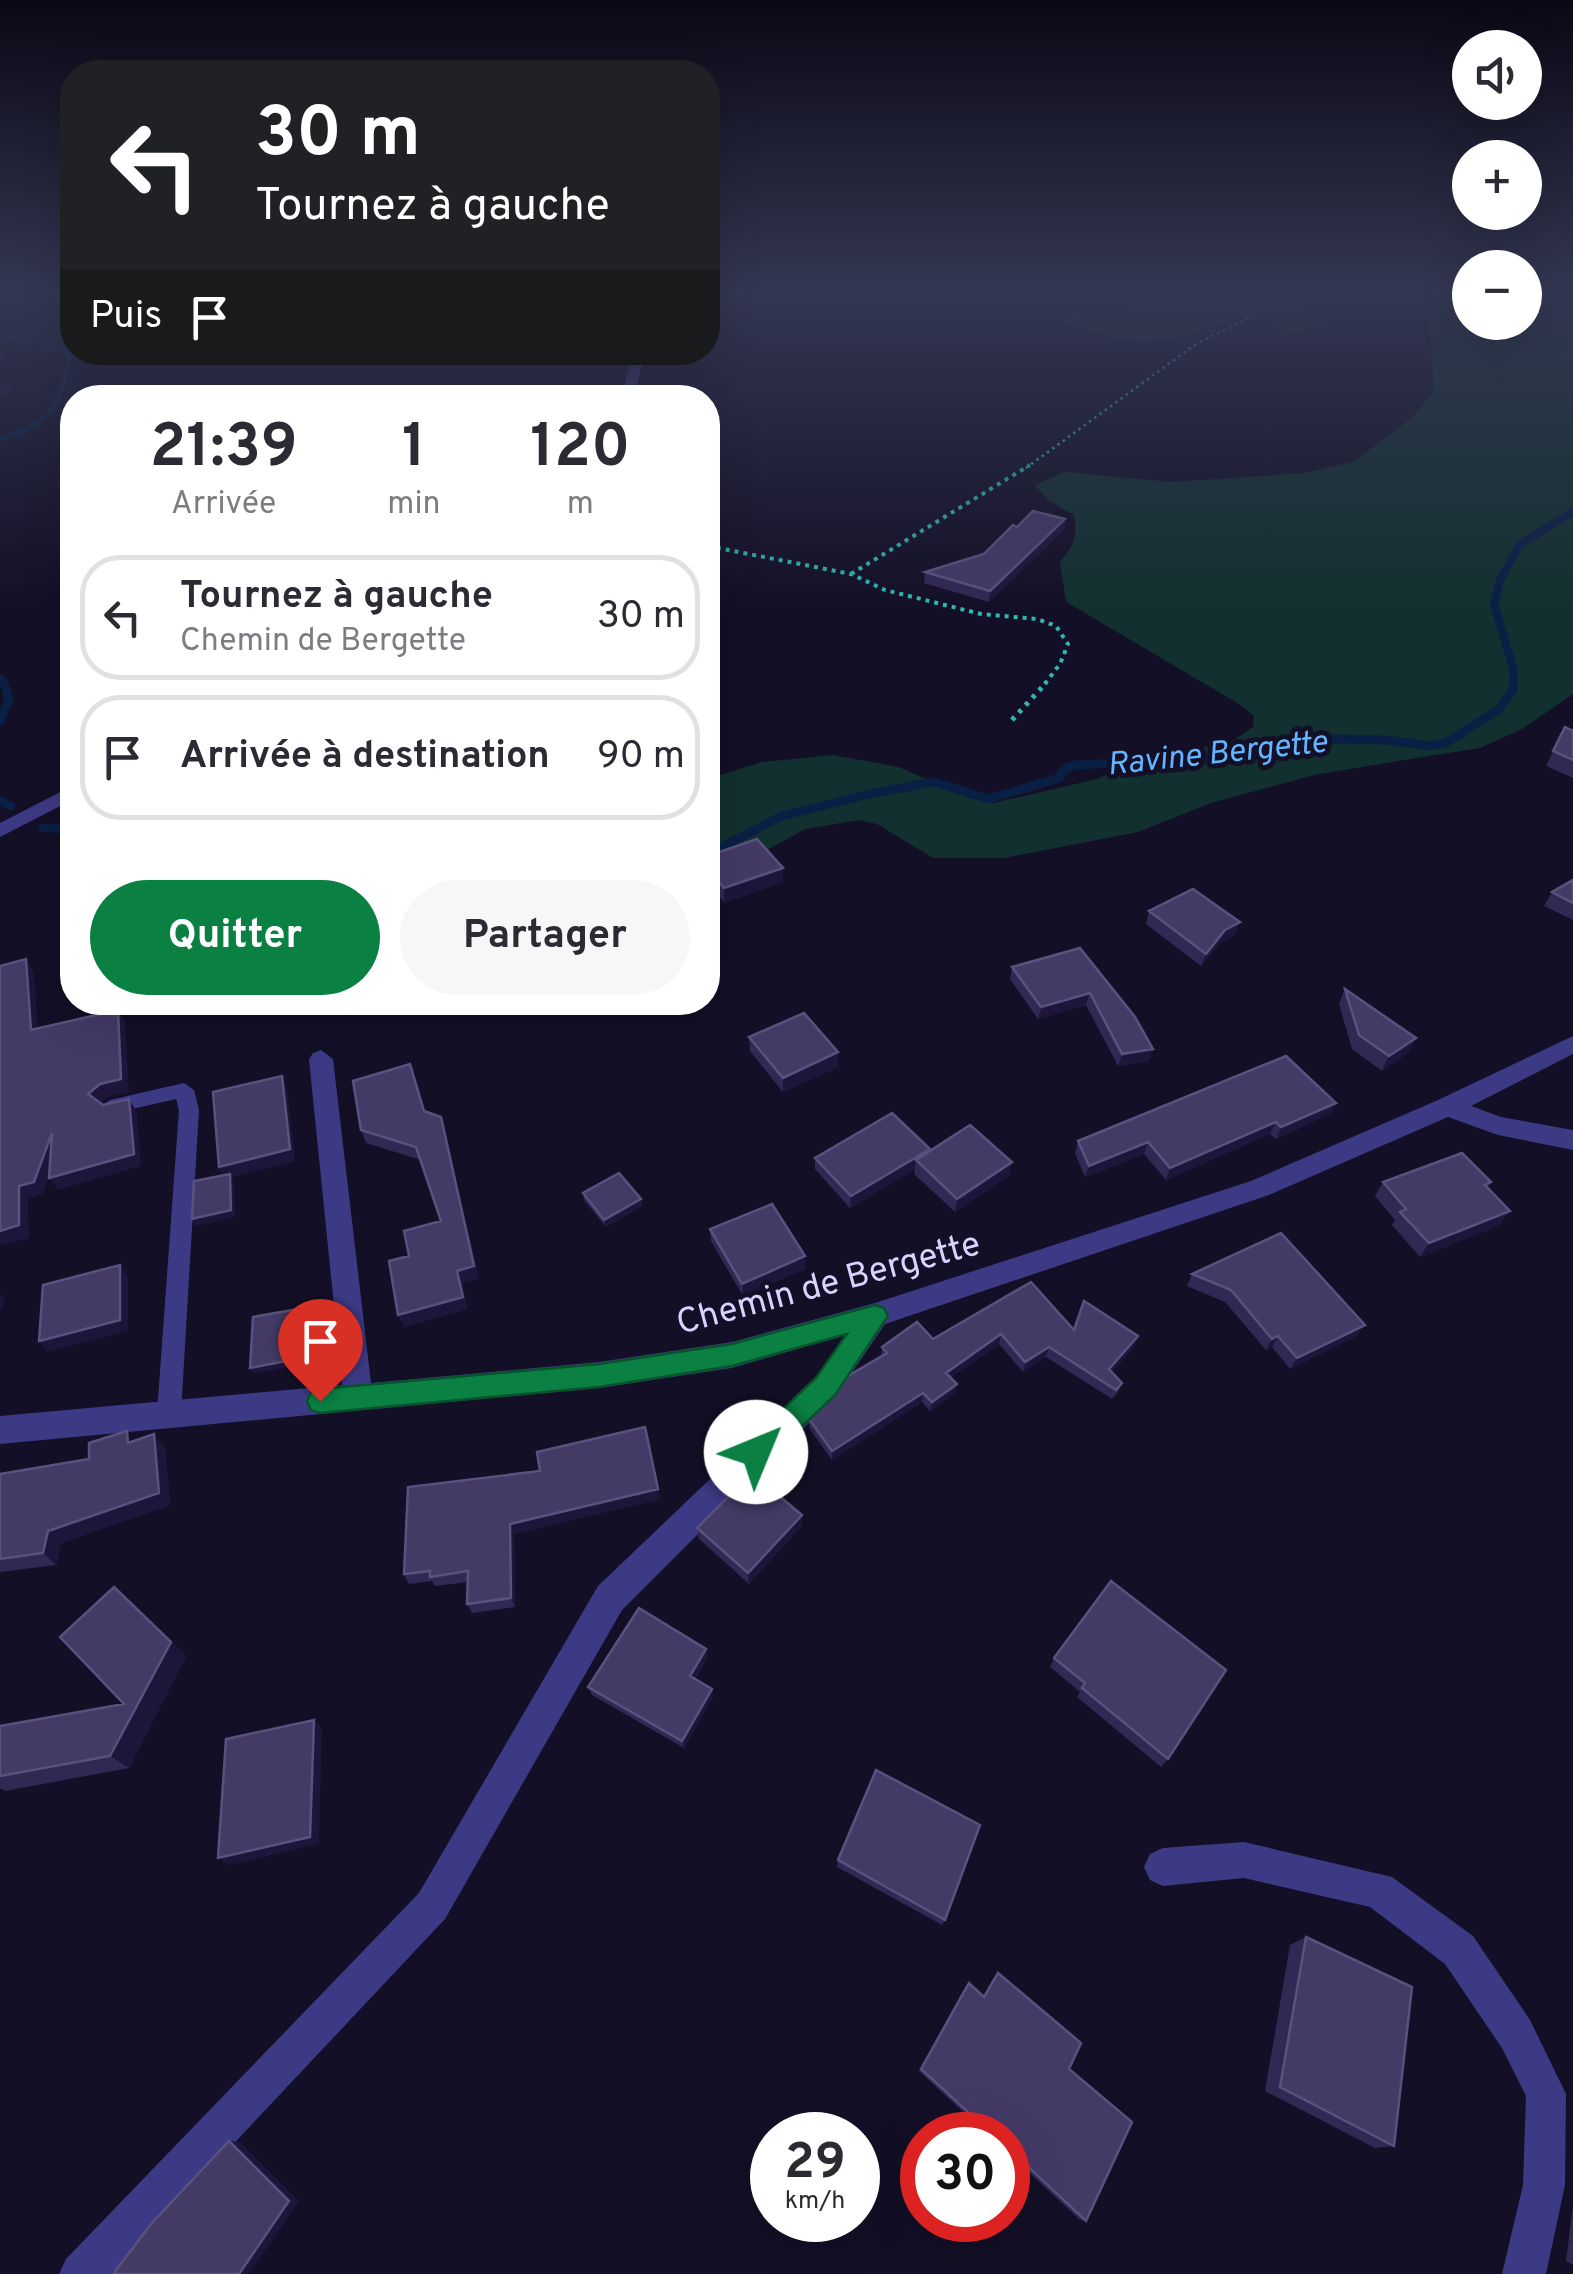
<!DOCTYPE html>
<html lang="fr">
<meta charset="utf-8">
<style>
:root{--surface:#fff;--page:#f7f7f7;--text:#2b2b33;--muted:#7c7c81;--line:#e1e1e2;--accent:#0b8043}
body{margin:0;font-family:Overpass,sans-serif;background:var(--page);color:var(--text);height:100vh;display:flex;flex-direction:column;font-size:38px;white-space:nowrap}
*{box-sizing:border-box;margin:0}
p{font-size:32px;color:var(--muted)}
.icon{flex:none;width:55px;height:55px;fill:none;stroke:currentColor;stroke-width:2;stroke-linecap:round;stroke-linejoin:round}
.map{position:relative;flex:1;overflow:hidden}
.panel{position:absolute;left:60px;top:385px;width:660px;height:630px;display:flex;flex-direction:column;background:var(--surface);border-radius:40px;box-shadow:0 10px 40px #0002}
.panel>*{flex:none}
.banner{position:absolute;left:60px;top:60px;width:660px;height:305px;border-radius:40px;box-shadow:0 10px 40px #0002;background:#202124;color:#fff;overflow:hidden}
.tools{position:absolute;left:1452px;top:30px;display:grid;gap:20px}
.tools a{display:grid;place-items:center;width:90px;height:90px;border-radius:50%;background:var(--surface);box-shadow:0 10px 40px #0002;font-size:50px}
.speed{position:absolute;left:750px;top:2112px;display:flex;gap:20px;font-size:50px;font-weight:700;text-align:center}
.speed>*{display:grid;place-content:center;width:130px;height:130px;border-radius:50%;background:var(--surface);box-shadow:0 10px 40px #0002;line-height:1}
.speed small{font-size:25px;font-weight:400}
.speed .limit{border:15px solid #d22;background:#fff;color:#111}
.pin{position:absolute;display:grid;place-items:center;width:85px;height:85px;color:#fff;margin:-102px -42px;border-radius:50% 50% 50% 0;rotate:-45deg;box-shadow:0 0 10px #0007}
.pin .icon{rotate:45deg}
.me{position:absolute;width:110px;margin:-55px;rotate:45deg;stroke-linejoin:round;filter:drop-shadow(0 0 8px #0008)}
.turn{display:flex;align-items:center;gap:35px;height:210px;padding:0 30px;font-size:45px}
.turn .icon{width:130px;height:130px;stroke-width:2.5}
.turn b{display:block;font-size:70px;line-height:85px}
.then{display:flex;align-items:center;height:95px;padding:0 30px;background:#0003;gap:20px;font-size:38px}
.eta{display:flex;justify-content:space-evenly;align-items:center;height:170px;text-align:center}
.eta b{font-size:60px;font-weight:700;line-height:70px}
.action{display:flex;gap:20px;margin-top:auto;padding:20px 30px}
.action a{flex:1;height:115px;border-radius:60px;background:var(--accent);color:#fff;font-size:40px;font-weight:700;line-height:115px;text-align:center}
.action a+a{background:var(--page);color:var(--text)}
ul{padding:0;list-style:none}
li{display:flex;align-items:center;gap:30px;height:125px;margin:0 20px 15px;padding:0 10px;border:5px solid var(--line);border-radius:40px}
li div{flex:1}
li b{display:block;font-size:38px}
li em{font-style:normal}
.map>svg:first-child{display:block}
.green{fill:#12302f}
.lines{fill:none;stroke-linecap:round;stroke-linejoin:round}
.stream-far2{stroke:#0a1f44;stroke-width:5}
.stream-far1{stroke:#0a1f44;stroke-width:8}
.stream{stroke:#0a1f44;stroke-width:9}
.path-far2{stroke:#2fb8b0;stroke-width:2.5;stroke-dasharray:2.5 4;stroke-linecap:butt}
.path-far1{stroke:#2fb8b0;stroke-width:4;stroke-dasharray:4 5;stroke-linecap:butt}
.path{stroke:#2fb8b0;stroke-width:5;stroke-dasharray:4 6;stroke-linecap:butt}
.service{fill:#3d3a85;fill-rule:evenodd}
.minor{fill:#3d3a85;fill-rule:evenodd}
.wall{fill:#312854}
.shaded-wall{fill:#1d163a}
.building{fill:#433a66;stroke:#5a527e;stroke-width:2.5}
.route{fill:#0b8043;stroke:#07532c;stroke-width:2.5}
.labels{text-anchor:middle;stroke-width:10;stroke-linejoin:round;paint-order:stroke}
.far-water-label{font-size:32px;font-style:italic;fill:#62b6ff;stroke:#130f26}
.street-label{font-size:35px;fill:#d9d4ff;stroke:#130f26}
</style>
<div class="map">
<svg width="1573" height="2274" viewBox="0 0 1573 2274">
<rect width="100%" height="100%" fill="#130f26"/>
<!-- green -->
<path class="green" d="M1160 293H1266L1271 300C1290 307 1314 301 1330 314L1328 320 1299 333 1285 331C1261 294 1226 324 1194 333 1179 337 1162 339 1147 340 1120 342 1088 332 1063 321 1092 303 1131 312 1160 293Z
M1427 293H1470V322H1525V293H1573V694L1522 729 1480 748 1318 774 1211 803 1138 832 1004 858H933L877 824 859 820 805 829 767 850 708 865V779L761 762 833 755 899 767 966 797 993 803 1097 779 1136 762 1175 752 1231 742 1253 727 1254 716 1239 704 1066 602 1060 562C1074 545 1078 537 1074 515L1049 501 1035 485 1064 472 1172 482 1304 473 1353 462 1413 417 1434 391Z"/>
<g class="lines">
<!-- stream-far2 -->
<path class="stream-far2" d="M0 334 71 352C59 407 55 421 0 439"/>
<!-- stream-far1 -->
<path class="stream-far1" d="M0 678 5 685
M1513 685 1514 671 1494 604 1500 580 1520 544 1573 512"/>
<!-- stream -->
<path class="stream" d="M0 721 9 699 4 683
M0 801 11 806
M43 828H72
M708 854 782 816 869 794 934 782 988 799 1059 778 1064 769 1075 765 1217 758 1271 748 1295 738 1386 740 1430 746 1447 742 1498 710 1513 690V683"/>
<!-- path-far2 -->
<path class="path-far2" d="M1026 468 1196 344 1251 317 1252 309 1244 302"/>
<!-- path-far1 -->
<path class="path-far1" d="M708 546 851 574 885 590 981 614 1037 619 1056 626 1068 644 1060 664 1044 685
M851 574 1030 465"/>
<!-- path -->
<path class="path" d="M1012 720 1046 683"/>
<!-- service -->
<path class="service" d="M184 1083 194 1090 199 1110 181 1413 177 1421 169 1424 161 1421 157 1413 179 1110 176 1099 110 1114 100 1107 110 1100Z"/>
<!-- minor -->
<path class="minor" d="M633 352H645L634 398H621Z
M72 786V800L0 837V823Z
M1573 1036V1054L1471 1106 1501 1117 1573 1130V1150L1498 1135 1448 1117 1269 1195 885 1324 836 1396 622 1610 445 1919 111 2274H59L66 2259 419 1893 598 1586 816 1378 845 1335 732 1368 599 1388 0 1444V1416L342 1385 309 1059 313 1053 321 1050 333 1059 371 1383 599 1362 732 1342 875 1303 1251 1181 1438 1100Z
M1244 1842 1392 1877 1473 1936 1530 2020 1566 2094 1565 2185 1546 2274H1502L1523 2185 1526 2096 1502 2048 1445 1964 1370 1907 1244 1878 1163 1886 1150 1880 1144 1867 1150 1854 1163 1848Z"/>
</g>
<!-- wall -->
<path class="wall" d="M1065 519 1064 530 989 602 924 583 925 572 984 554 1017 527Z
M1565 727 1573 731V778L1546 766Z
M708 856 783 882 724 903 708 881Z
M1573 880V920L1544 906 1552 892Z
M1149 911 1235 935 1221 942 1201 966 1146 924Z
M1080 948 1149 1061 1118 1066 1086 1005 1038 1019 1010 979 1012 967Z
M1345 989 1416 1038 1409 1052 1382 1071 1352 1049 1339 1004Z
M749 1037 838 1052V1067L783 1092 750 1051Z
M1336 1103 1330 1114 1276 1139 1270 1134 1166 1180 1144 1154 1085 1177 1075 1153 1078 1141Z
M425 1111 441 1117 479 1278 462 1283 467 1309 404 1327 409 1256 441 1221 421 1160 366 1143 361 1130Z
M930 1151 1012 1162 1009 1176 955 1212 914 1174 915 1169 850 1208 815 1169V1158Z
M1383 1182H1491L1487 1188 1500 1225 1420 1257 1392 1225 1395 1220 1375 1196Z
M583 1193 641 1199 642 1206 606 1227 584 1200Z
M710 1229 805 1269 743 1296 711 1241Z
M1192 1274 1357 1336 1290 1369 1272 1347 1266 1350 1225 1302 1187 1286Z
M1074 1330 1135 1346 1112 1372 1122 1383 1118 1392 1112 1399 1046 1357 1023 1372 999 1344 950 1378 955 1393 930 1411 922 1402 832 1460 809 1428V1419L881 1356 882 1347 933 1339Z
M135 1440 165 1447 170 1505 61 1543 56 1565 0 1572V1474L89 1459Z
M408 1487 658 1489 660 1499 514 1534 515 1607 472 1613 467 1604 468 1582 435 1586 432 1581 409 1584 404 1574Z
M802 1515V1526L749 1584 699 1539 697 1528Z
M1111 1581 1168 1759 1161 1767 1077 1697 1080 1692 1050 1667 1054 1658Z
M131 1602 186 1656 129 1768 5 1791 0 1788V1726L124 1704Z
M706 1649 707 1658 695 1679 713 1697 684 1748 592 1695 588 1687Z
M838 1860 945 1920 942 1925 837 1867Z
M1306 1937 1394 2146 1375 2148 1265 2091 1290 1945Z
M998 1973 1069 2069 1086 2221 1080 2220 1008 2153V2135H988L919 2071 965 1987 969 1983 983 1996Z
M1573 2205V2265L1566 2261Z"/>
<!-- shaded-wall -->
<path class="shaded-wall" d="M3 351 6 359 0 363V353Z
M8 381 12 389 0 397V386Z
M1065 519 1064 530 989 602 990 591Z
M783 868V882L724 903V888Z
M1240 922 1235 935 1221 942 1201 966 1206 954 1225 930Z
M26 959 34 972 39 1043 31 1030Z
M1090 993 1086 1005 1038 1019 1041 1007Z
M336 1002H378L339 1011Z
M118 1010 125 1023 129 1092 108 1097 96 1107 88 1094Z
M1416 1038 1409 1052 1382 1071 1389 1056Z
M1153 1049 1149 1061 1118 1066 1122 1054Z
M838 1052V1067L783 1092V1078Z
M282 1076 287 1088 295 1161 232 1177 234 1181 235 1217 196 1226 192 1219 225 1179 219 1167Z
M129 1099 137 1112 141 1166 58 1190 49 1178 43 1194 28 1199 29 1238 0 1246V1231L19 1186 52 1133Z
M1336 1103 1330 1114 1276 1139 1281 1127Z
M441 1117 479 1278 462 1283 467 1309 404 1327 398 1315 457 1271Z
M1276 1122 1270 1134 1166 1180 1170 1168Z
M1148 1142 1144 1154 1085 1177 1089 1166Z
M930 1149 928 1161 916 1160 915 1169 850 1208 851 1196Z
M1012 1162 1009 1176 955 1212 957 1199Z
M641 1199 642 1206 606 1227 604 1220Z
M1510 1211 1500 1225 1420 1257 1429 1243Z
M805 1256V1269L743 1296 742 1284Z
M120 1265 128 1276V1331L48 1352 39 1341Z
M0 1294 5 1299 0 1313Z
M298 1309 301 1315 300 1365 254 1374 250 1368Z
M1365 1325 1357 1336 1290 1369 1297 1358Z
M1001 1334 999 1344 944 1382 946 1373Z
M1138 1336 1135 1346 1106 1379 1109 1369Z
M1278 1336 1272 1347 1266 1350 1272 1339Z
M1049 1347 1046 1357 1023 1372 1025 1362Z
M957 1384 955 1393 930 1411 932 1402Z
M923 1393 922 1402 832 1460V1451Z
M154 1434 165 1447 170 1505 61 1543 56 1565 43 1553 48 1531Z
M658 1489 660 1499 514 1534 515 1607 511 1598 510 1524Z
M802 1515V1526L749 1584 748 1573Z
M131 1602 186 1656 129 1768 110 1756 171 1642Z
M706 1649 707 1658 691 1684 690 1676Z
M712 1689 713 1697 684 1748 682 1741Z
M314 1720 322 1729 319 1844 229 1865 218 1858Z
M229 2141 240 2142 299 2201 249 2274H239Z"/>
<!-- building -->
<path class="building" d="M1033 511 1065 519 990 591 925 572 984 554 1013 525 1017 527Z
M1565 727 1573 731V760L1553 751Z
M757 839 783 868 724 888 708 868V856Z
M1573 880V903L1552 892Z
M1193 889 1240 922 1225 930 1206 954 1149 911Z
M1080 948 1135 1017 1153 1049 1122 1054 1090 993 1041 1007 1012 967Z
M26 959 31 1030 118 1010 121 1079 100 1084 88 1094 103 1105 129 1099 134 1154 49 1178 52 1133 34 1182 19 1186V1225L0 1231V966Z
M1345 989 1416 1038 1389 1056 1359 1035Z
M804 1013 838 1052 783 1078 749 1037Z
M1286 1056 1336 1103 1281 1127 1276 1122 1170 1168 1148 1142 1089 1166 1078 1141Z
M410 1064 424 1111 441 1117 474 1266 457 1271 463 1297 398 1315 389 1261 409 1256 404 1231 441 1221 416 1147 361 1130 353 1081Z
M282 1076 290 1149 219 1167 213 1092Z
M892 1113 930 1149 851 1196 815 1158Z
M970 1125 1012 1162 957 1199 916 1160Z
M1462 1153 1491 1182 1485 1185 1510 1211 1429 1243 1400 1212 1406 1209 1383 1182Z
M619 1173 641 1199 604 1220 583 1193Z
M230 1174 231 1210 192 1219 194 1181Z
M772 1204 805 1256 742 1284 710 1229Z
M1281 1233 1365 1325 1297 1358 1278 1336 1272 1339 1231 1290 1192 1274Z
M120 1265V1320L39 1341 43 1285Z
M1031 1282 1074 1330 1084 1301 1138 1336 1109 1369 1122 1383 1116 1390 1049 1347 1025 1362 1001 1334 946 1373 957 1384 932 1402 923 1393 832 1451 809 1419 848 1376 887 1353 882 1347 917 1322 933 1339Z
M298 1309 297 1359 250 1368 253 1317Z
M645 1427 658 1489 510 1524 511 1598 467 1604 468 1571 430 1577V1571L404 1574 408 1487 540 1471 537 1452Z
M127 1431 128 1443 154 1434 159 1493 48 1531 43 1553 0 1559V1474L89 1459V1443Z
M752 1473 802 1515 748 1573 697 1528Z
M1111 1581 1226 1670 1168 1759 1082 1688 1085 1683 1054 1658Z
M114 1587 171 1642 110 1756 0 1776V1726L124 1704 60 1637Z
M639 1608 706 1649 690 1676 712 1689 682 1741 588 1687Z
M314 1720 310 1837 218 1858 226 1739Z
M876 1770 980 1825 945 1920 838 1860Z
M1306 1937 1412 1987 1394 2146 1280 2087Z
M998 1973 1081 2043 1069 2069 1132 2122 1086 2221 1008 2148V2135H993L921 2069 969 1983 984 1997Z
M229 2141 289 2201 239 2274H113L152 2223Z"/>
<!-- sky -->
<linearGradient id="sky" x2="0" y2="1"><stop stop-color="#0a0815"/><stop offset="0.48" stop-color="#333752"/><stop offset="1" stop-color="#333752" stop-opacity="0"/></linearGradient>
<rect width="1573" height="612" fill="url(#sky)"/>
<!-- route -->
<path class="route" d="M875 1305 884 1308 888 1316 835 1395 766 1461 756 1465 747 1461 743 1452 747 1443 816 1378 847 1334 732 1366 599 1387 320 1413 311 1410 307 1401 311 1393 320 1389 599 1364 698 1349 732 1344Z"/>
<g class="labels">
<!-- far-water labels -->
<g class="far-water-label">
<text transform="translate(1217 752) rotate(-6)" y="11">Ravine Bergette</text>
</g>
<!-- street labels -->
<g class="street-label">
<text transform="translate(828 1282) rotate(-15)" y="12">Chemin de Bergette</text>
</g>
</g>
</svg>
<div class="tools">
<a><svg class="icon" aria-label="sound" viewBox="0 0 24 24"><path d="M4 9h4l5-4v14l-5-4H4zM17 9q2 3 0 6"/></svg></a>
<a>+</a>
<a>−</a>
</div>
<div class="speed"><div>29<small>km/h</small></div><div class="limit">30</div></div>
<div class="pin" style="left:320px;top:1401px;background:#d93025"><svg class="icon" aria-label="arrive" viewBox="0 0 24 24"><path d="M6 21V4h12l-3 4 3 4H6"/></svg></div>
<svg class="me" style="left:756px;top:1452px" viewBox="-20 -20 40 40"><circle r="19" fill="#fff"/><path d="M0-13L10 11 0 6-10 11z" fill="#0b8043"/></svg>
<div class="banner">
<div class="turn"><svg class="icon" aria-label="left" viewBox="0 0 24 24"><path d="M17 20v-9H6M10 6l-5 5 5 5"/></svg><div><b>30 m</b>Tournez à gauche</div></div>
<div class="then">Puis<svg class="icon" aria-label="arrive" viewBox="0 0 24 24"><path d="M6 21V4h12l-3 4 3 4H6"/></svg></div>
</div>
<section class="panel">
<div class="eta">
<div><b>21:39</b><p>Arrivée</p></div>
<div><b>1</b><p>min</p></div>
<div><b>120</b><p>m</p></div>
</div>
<ul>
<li><svg class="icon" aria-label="left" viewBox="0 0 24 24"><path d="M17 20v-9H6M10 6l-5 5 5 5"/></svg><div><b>Tournez à gauche</b><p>Chemin de Bergette</p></div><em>30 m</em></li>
<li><svg class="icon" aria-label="arrive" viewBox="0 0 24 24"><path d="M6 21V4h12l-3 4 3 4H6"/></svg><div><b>Arrivée à destination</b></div><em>90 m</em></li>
</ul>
<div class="action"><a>Quitter</a><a>Partager</a></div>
</section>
</div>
